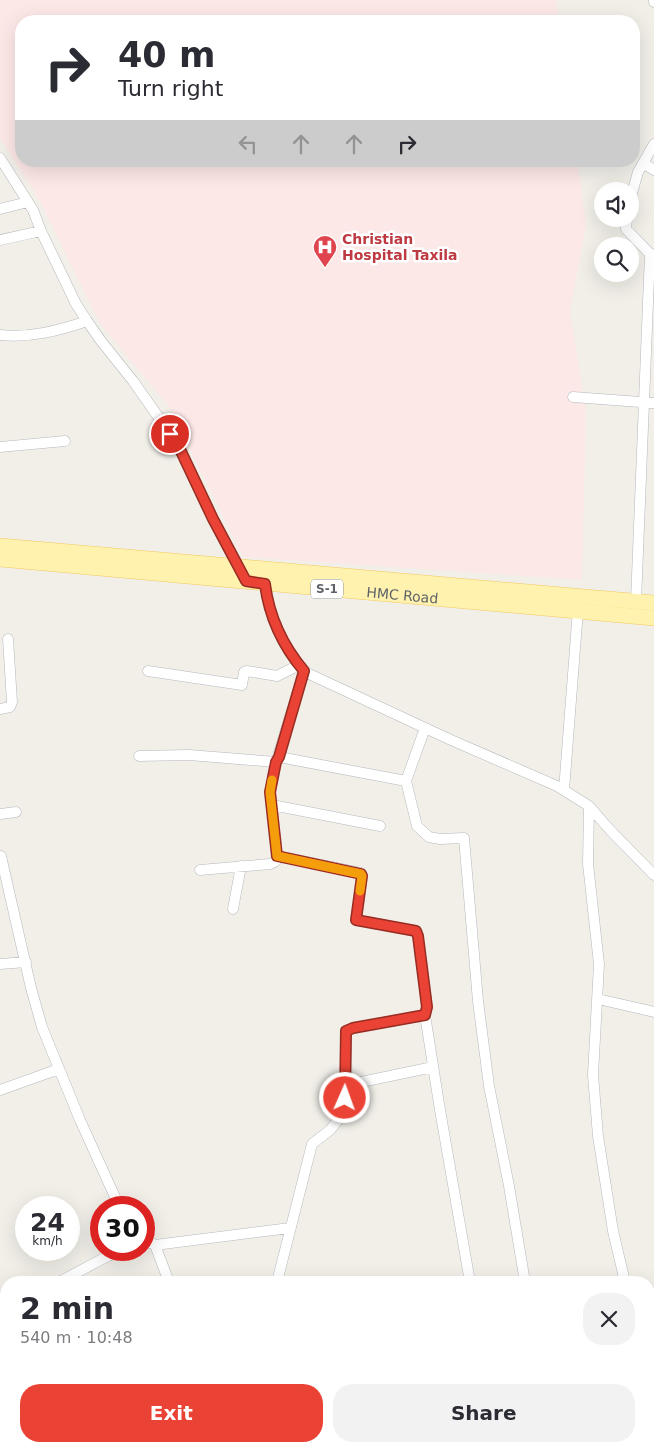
<!DOCTYPE html>
<meta charset="utf-8">
<style>
:root{--surface:#fff;--page:#f2f2f3;--text:#2b2b33;--muted:#7c7c81;--accent:#ea4335}
body{margin:0;font-family:"DejaVu Sans",sans-serif;background:var(--page);color:var(--text);height:100vh;display:flex;flex-direction:column;font-size:19px;white-space:nowrap}
*{box-sizing:border-box;margin:0}
p{font-size:16px;color:var(--muted)}
.icon{flex:none;width:28px;height:28px;fill:none;stroke:currentColor;stroke-width:2;stroke-linecap:round;stroke-linejoin:round}
.map{position:relative;flex:1;overflow:hidden}
.details{position:absolute;left:0px;top:1276px;width:655px;height:176px;display:flex;flex-direction:column;background:var(--surface);border-radius:20px 20px 0 0;box-shadow:0 5px 20px #0002}
.details>*{flex:none}
.guide{position:absolute;left:15px;top:15px;width:625px;height:152px;border-radius:20px;box-shadow:0 5px 20px #0002;background:#fff;color:var(--text);overflow:hidden}
.controls{position:absolute;left:594px;top:182px;display:grid;gap:10px}
.controls a{display:grid;place-items:center;width:45px;height:45px;border-radius:50%;background:var(--surface);box-shadow:0 5px 20px #0002;font-size:25px}
.speed{position:absolute;left:15px;top:1196px;display:flex;gap:10px;font-size:25px;font-weight:700;text-align:center}
.speed>*{display:grid;place-content:center;width:65px;height:65px;border-radius:50%;background:var(--surface);box-shadow:0 5px 20px #0002;line-height:1}
.speed small{font-size:12px;font-weight:400}
.speed .limit{border:8px solid #d22;background:#fff;color:#111}
.pin{position:absolute;display:grid;place-items:center;width:42px;height:42px;color:#fff;margin:-21px;border:2px solid #fff;border-radius:50%;box-shadow:0 1px 5px #0007}
.me{position:absolute;width:55px;margin:-28px;rotate:2deg;stroke-linejoin:round;filter:drop-shadow(0 0 4px #0008)}
.turn{display:flex;align-items:center;gap:18px;height:105px;padding:0 20px;font-size:22px}
.turn .icon{width:65px;height:65px;stroke-width:2.5}
.turn b{display:block;font-size:35px;line-height:42px}
.lanes{display:flex;align-items:center;height:48px;padding:0 20px;background:#0003;justify-content:center;gap:25px;direction:ltr}
.lanes .off{opacity:.35}
.round{display:grid;place-items:center;flex:none;width:52px;height:52px;border-radius:20px;background:var(--page)}
.overview{display:flex;align-items:center;justify-content:space-between;height:85px;padding:0 20px}
h1{font-size:30px;font-weight:700;line-height:38px}
.action{display:flex;gap:10px;margin-top:auto;padding:10px 20px}
.action a{flex:1;height:58px;border-radius:20px;background:var(--accent);color:#fff;font-size:20px;font-weight:700;line-height:58px;text-align:center}
.action a+a{background:var(--page);color:var(--text)}
.map>svg:first-child{display:block}
.medical{fill:#fce8e6}
.lines{fill:none;stroke-linecap:round;stroke-linejoin:round}
.minor-casing{stroke:#b5b8bc;stroke-width:11}
.primary-casing{stroke:#f2c960;stroke-width:16}
.minor{stroke:#fff;stroke-width:10}
.primary{stroke:#fff2af;stroke-width:15}
.route-casing{stroke:#982c22;stroke-width:12}
.route{stroke:#ea4335;stroke-width:9}
.slow{stroke:#f59e0b;stroke-width:9}
.labels{text-anchor:middle;stroke-width:5;stroke-linejoin:round;paint-order:stroke}
.shield{fill:#fff;stroke:#8f9295;stroke-width:1}
.shield-label{font-size:12px;font-weight:bold;fill:#5f6368}
.health-label{font-size:14px;font-weight:bold;fill:#be3a42;stroke:#fff;text-anchor:start}
.street-label{font-size:14px;fill:#5f6368;stroke:#fff}
</style>
<div class="map">
<svg width="654" height="1452" viewBox="0 0 654 1452">
<rect width="100%" height="100%" fill="#f1efe8"/>
<!-- medical -->
<path class="medical" d="M0 0H556L559 21H21V161H578L586 225 570 311 586 411 582 580 243 557 170 408 99 322 40 201 0 138Z"/>
<g class="lines">
<!-- minor casing -->
<g class="minor-casing">
<path id="minor" d="M654 0V2
M0 158 33 210 41 231 76 304 87 321 101 341 133 381 178 445 213 519 240 570
M643 163 654 170
M630 200 638 172 654 144
M0 209 28 202
M627 219 626 229 653 257
M0 240 41 231
M0 335C30 338 58 331 87 321
M573 397 654 403
M0 447 65 441
M265 584C269 615 283 651 307 673L451 740 557 786 589 806 610 830 654 875
M636 601 650 253
M148 671 242 685 244 672 247 671 277 676 299 665
M0 709 10 707 12 702 8 639
M425 728 406 781 417 826 429 837 440 839 464 838 478 1001 489 1086 509 1186 525 1282
M139 756 189 755 276 762
M279 757 406 781
M564 790 578 610
M272 805 380 826
M589 806 588 864 599 964 593 1075 598 1136 613 1231 625 1282
M0 814 16 812
M1 856 31 988 42 1027 80 1120 120 1208
M277 856 361 873 362 876 356 920 416 931 418 936 427 1007 425 1015 440 1110 470 1282
M200 870 270 864 276 861 277 856 270 792 276 762 304 671
M233 909 241 866
M0 964 26 962
M598 999 654 1012
M347 1085 433 1067
M0 1090 59 1069
M144 1244 151 1243 155 1245 169 1282
M155 1245 290 1228
M59 1282 108 1256 124 1250
M277 1282 312 1144 330 1130 343 1114 345 1106 347 1089 346 1031 353 1028 425 1015
M0 1302 6 1301
M649 1326 654 1329
M0 1429 6 1425
M93 1446 98 1452
M214 1446 215 1452
M291 1446V1452
M493 1446 494 1452
M554 1446 555 1452
M327 1452V1446"/>
</g>
<!-- primary casing -->
<g class="primary-casing">
<g id="primary">
<path d="M0 546 654 603"/>
<path id="s1" d="M0 559 654 618"/>
</g>
</g>
<!-- minor -->
<use href="#minor" class="minor"/>
<!-- primary -->
<use href="#primary" class="primary"/>
</g>
<g class="lines">
<!-- route casing -->
<g class="route-casing">
<path id="route" d="M170 434 178 445 213 519 246 581 265 584C269 616 283 646 304 671L279 757 276 762 270 792 277 856 361 874 362 876 356 920 416 931 418 936 427 1007 425 1015 353 1028 346 1031 345 1098"/>
</g>
<!-- route -->
<use href="#route" class="route"/>
<!-- slow -->
<path class="slow" d="M272 780 270 792 277 856 361 874 362 876 360 891"/>
</g>
<!-- icons -->
<defs>
<g id="hospital-pin" transform="scale(1.25)"><path d="M0 17L-7.5 6A9.5 9.5 0 1 1 7.5 6Z" fill="#e0444e" stroke="#fff"/><path d="M-5-5h3v3.5h4V-5h3V5h-3V1.5h-4V5h-3Z" fill="#fff"/></g>
</defs>
<g fill-rule="evenodd">
<use href="#hospital-pin" x="325" y="247"/>
</g>
<g class="labels">
<!-- shield labels -->
<rect class="shield" x="311" y="579.5" width="32" height="19" rx="4"/>
<g class="shield-label">
<text x="327" y="593">S-1</text>
</g>
<!-- health labels -->
<g class="health-label">
<text x="342" y="244">Christian<tspan x="342" dy="16">Hospital Taxila</tspan></text>
</g>
<!-- street labels -->
<g class="street-label">
<text dy="5" stroke="none"><textPath href="#s1" startOffset="404">HMC Road</textPath></text>
</g>
</g>
</svg>
<div class="controls">
<a><svg class="icon" aria-label="sound" viewBox="0 0 24 24"><path d="M4 9h4l5-4v14l-5-4H4zM17 9q2 3 0 6"/></svg></a>
<a><svg class="icon" aria-label="search" viewBox="0 0 24 24"><circle cx="10" cy="10" r="6"/><path d="M15 15l6 6"/></svg></a>
</div>
<div class="speed"><div>24<small>km/h</small></div><div class="limit">30</div></div>
<div class="pin" style="left:170px;top:434px;background:#d93025"><svg class="icon" aria-label="arrive" viewBox="0 0 24 24"><path d="M6 21V4h12l-3 4 3 4H6"/></svg></div>
<svg class="me" style="left:345px;top:1098px" viewBox="-20 -20 40 40"><circle r="17" fill="#ea4335" stroke="#fff" stroke-width="3"/><path d="M0-11L8 9 0 5-8 9z" fill="#fff"/></svg>
<div class="guide">
<div class="turn"><svg class="icon" aria-label="right" viewBox="0 0 24 24"><path d="M7 20v-9h11M14 6l5 5-5 5"/></svg><div><b>40 m</b>Turn right</div></div>
<div class="lanes"><svg class="icon off" aria-label="left" viewBox="0 0 24 24"><path d="M17 20v-9H6M10 6l-5 5 5 5"/></svg><svg class="icon off" aria-label="ahead" viewBox="0 0 24 24"><path d="M12 20V5M6 11l6-6 6 6"/></svg><svg class="icon off" aria-label="ahead" viewBox="0 0 24 24"><path d="M12 20V5M6 11l6-6 6 6"/></svg><svg class="icon" aria-label="right" viewBox="0 0 24 24"><path d="M7 20v-9h11M14 6l5 5-5 5"/></svg></div>
</div>
<section class="details">
<div class="overview"><div><h1>2 min</h1><p>540 m · 10:48</p></div><a class="round"><svg class="icon" aria-label="close" viewBox="0 0 24 24"><path d="M6 6l12 12M18 6L6 18"/></svg></a></div>
<div class="action"><a>Exit</a><a>Share</a></div>
</section>
</div>
